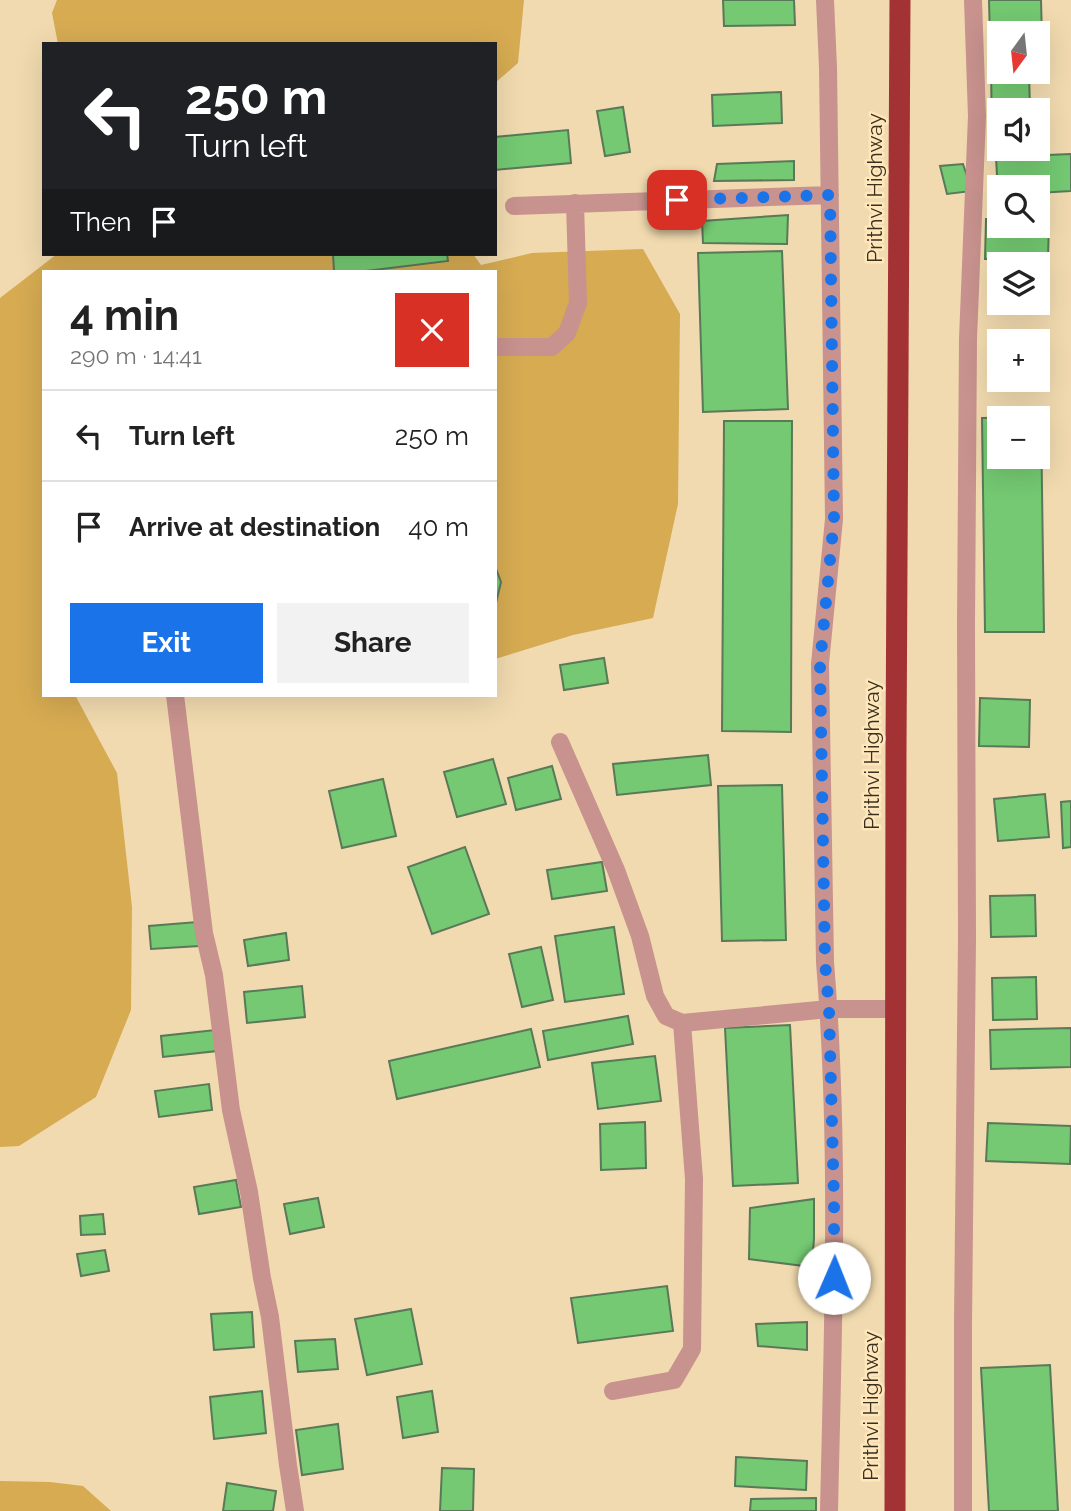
<!DOCTYPE html>
<meta charset="utf-8">
<style>
:root{--surface:#fff;--page:#f2f2f2;--text:#222;--muted:#767676;--line:#e0e0e0;--accent:#1a73e8}
body{margin:0;font-family:Raleway,sans-serif;background:var(--page);color:var(--text);height:100vh;display:flex;flex-direction:column;font-size:26px;white-space:nowrap}
*{box-sizing:border-box;margin:0}
p{font-size:23px;color:var(--muted)}
.icon{flex:none;width:38px;height:38px;fill:none;stroke:currentColor;stroke-width:2;stroke-linecap:round;stroke-linejoin:round}
.map{position:relative;flex:1;overflow:hidden}
.panel{position:absolute;left:42px;top:270px;width:455px;height:427px;display:flex;flex-direction:column;background:var(--surface);border-radius:0px;box-shadow:0 7px 28px #0002}
.panel>*{flex:none}
.guide{position:absolute;left:42px;top:42px;width:455px;height:214px;border-radius:0px;box-shadow:0 7px 28px #0002;background:#202124;color:#fff;overflow:hidden}
.needle{width:46px;rotate:195deg}
.tools{position:absolute;left:987px;top:21px;display:grid;gap:14px}
.tools a{display:grid;place-items:center;width:63px;height:63px;border-radius:0px;background:var(--surface);box-shadow:0 7px 28px #0002;font-size:35px}
.pin{position:absolute;display:grid;place-items:center;width:60px;height:60px;color:#fff;margin:-30px;border-radius:14px;box-shadow:0 4px 10px #0006}
.me{position:absolute;width:77px;margin:-38px;rotate:1deg;stroke-linejoin:round;filter:drop-shadow(0 0 5px #0008)}
.turn{display:flex;align-items:center;gap:24px;height:147px;padding:0 28px;font-size:32px}
.turn .icon{width:91px;height:91px;stroke-width:2.5}
.turn b{display:block;font-size:49px;line-height:60px}
.then{display:flex;align-items:center;height:66px;padding:0 28px;background:#0003;gap:14px;font-size:26px}
.round{display:grid;place-items:center;flex:none;width:74px;height:74px;border-radius:0px;background:var(--page)}
.head{display:flex;align-items:center;justify-content:space-between;height:119px;padding:0 28px}
h1{font-size:42px;font-weight:700;line-height:52px}
.button{display:flex;gap:14px;margin-top:auto;padding:14px 28px}
.button a{flex:1;height:80px;border-radius:0px;background:var(--accent);color:#fff;font-size:28px;font-weight:700;line-height:80px;text-align:center}
.button a+a{background:var(--page);color:var(--text)}
ul{padding:0;list-style:none}
li{display:flex;align-items:center;gap:21px;height:91px;padding:0 28px;border-top:2px solid var(--line)}
li div{flex:1}
li b{display:block;font-size:26px}
li em{font-style:normal}
.map>svg:first-child{display:block}
.green{fill:#d6ab52}
.building{fill:#74c972;stroke:#597958;stroke-width:2;fill-rule:evenodd}
.lines{fill:none;stroke-linecap:round;stroke-linejoin:round}
.minor{stroke:#c8928e;stroke-width:18}
.highway{stroke:#a23234;stroke-width:21}
.route{stroke:#1a73e8;stroke-width:12;stroke-dasharray:0 21.6}
.labels{text-anchor:middle;stroke-width:5;stroke-linejoin:round;paint-order:stroke}
.street-label{font-size:21px;fill:#39301f;stroke:#ffe7bb}
</style>
<div class="map">
<svg width="1071" height="1511" viewBox="0 0 1071 1511">
<rect width="100%" height="100%" fill="#f1daaf"/>
<!-- green -->
<path class="green" d="M57 0H524L518 63 495 83V44H58L52 13Z
M643 249 680 314 678 504 653 618 573 635 495 659V271H44V695H75L117 773 132 907 131 1010 96 1097 19 1146 0 1147V298L57 254H473L481 265 532 253Z
M0 1481 50 1482 83 1486 111 1511H0Z"/>
<!-- building -->
<path class="building" d="M723 0H794L795 25 724 26Z
M989 0H1041L1042 38H1038V33H999V39H990Z
M991 64H999V72H1029L1030 110H999V143H992Z
M781 92 782 123 713 126 712 95Z
M623 107 630 152 605 156 597 111Z
M568 130 571 163 495 170V137Z
M1071 154V191L1038 193V187H999V194H998L996 157Z
M794 161V180L714 181 717 164Z
M963 164 972 191 947 194 940 166Z
M788 215 787 244 703 243 702 221Z
M986 219H999V226H1038V220H1049L1048 259H985Z
M782 251 788 409 703 412 698 253Z
M333 254H447L448 261 366 271H334Z
M1041 417 1044 632H985L982 418ZM999 418H1038V457H999Z
M724 421H792L791 732 722 731Z
M495 566 501 582 495 607Z
M604 658 608 683 564 690 560 665Z
M980 698 1030 700 1029 747 979 746Z
M708 755 711 785 617 795 613 764Z
M493 759 506 804 457 817 444 772Z
M552 766 561 799 516 810 508 778Z
M383 779 396 836 342 848 329 791Z
M782 785 786 940 722 941 718 786Z
M1045 794 1049 837 998 841 994 799Z
M1071 801V847L1063 848 1061 802Z
M465 847 489 914 432 934 408 867Z
M602 862 607 891 552 899 547 870Z
M1035 895 1036 936 991 937 990 896Z
M197 922 199 946 151 949 149 926Z
M614 927 624 994 565 1002 555 936Z
M286 933 289 960 248 966 244 940Z
M541 947 553 1000 522 1007 509 954Z
M1036 977 1037 1019 993 1020 992 978Z
M302 986 305 1017 247 1023 244 992Z
M628 1016 633 1044 548 1060 543 1031Z
M790 1025 798 1183 733 1186 725 1028Z
M1071 1028V1067L991 1069 990 1030Z
M531 1029 540 1067 397 1099 389 1061Z
M215 1030 217 1051 163 1057 161 1036Z
M655 1056 661 1101 598 1109 592 1063Z
M209 1084 212 1110 159 1117 155 1091Z
M645 1122 646 1168 601 1170 600 1124Z
M988 1123 1071 1126 1070 1164 986 1161Z
M236 1180 241 1207 199 1214 194 1187Z
M318 1198 324 1227 290 1234 284 1204Z
M814 1199V1238L812 1267 749 1259 750 1208Z
M103 1214 105 1234 81 1235 80 1216Z
M105 1250 109 1271 81 1276 77 1254Z
M667 1286 673 1331 578 1343 571 1298Z
M411 1309 422 1364 367 1375 355 1319Z
M252 1312 254 1347 214 1350 211 1314Z
M807 1322V1350L758 1346 756 1324Z
M335 1339 338 1369 298 1372 295 1341Z
M1050 1365 1058 1511H989L981 1368Z
M262 1391 266 1433 214 1439 210 1397Z
M432 1391 438 1432 403 1438 397 1397Z
M338 1424 343 1469 302 1475 296 1430Z
M736 1457 807 1461 806 1490 735 1486Z
M442 1468 474 1469 473 1511H440Z
M227 1483 276 1491 273 1511H223Z
M816 1498V1511H750L751 1499Z"/>
<g class="lines">
<!-- minor -->
<path class="minor" d="M825 0 828 67 834 519 820 664 825 962C840 1145 833 1328 829 1511
M514 206 830 195
M495 347H552L567 333 578 303 575 203
M175 695 204 933 214 975 231 1110 249 1192 262 1278 270 1317 288 1465 295 1511
M560 742 616 870 640 936 655 996 666 1016 682 1023 829 1009H896
M613 1391 674 1380 692 1349 694 1179 682 1023
M963 1511V1323L967 938 966 624 968 339 977 116 973 0"/>
<!-- highway -->
<path class="highway" d="M895 1511 896 748 900 0"/>
</g>
<g class="lines">
<!-- route -->
<path class="route" d="M677 200 830 195 834 519 820 664 825 962 829 1009 834 1200V1278"/>
</g>
<g class="labels">
<!-- street labels -->
<g class="street-label">
<text transform="translate(875 188) rotate(-90)" y="7">Prithvi Highway</text>
<text transform="translate(872 755) rotate(-90)" y="7">Prithvi Highway</text>
<text transform="translate(871 1406) rotate(-90)" y="7">Prithvi Highway</text>
</g>
</g>
</svg>
<div class="tools">
<a><svg class="needle" viewBox="-14 -14 28 28"><path d="M0-13l5 13h-10z" fill="#e53935"/><path d="M0 13l5-13h-10z" fill="#767676"/></svg></a>
<a><svg class="icon" aria-label="sound" viewBox="0 0 24 24"><path d="M4 9h4l5-4v14l-5-4H4zM17 9q2 3 0 6"/></svg></a>
<a><svg class="icon" aria-label="search" viewBox="0 0 24 24"><circle cx="10" cy="10" r="6"/><path d="M15 15l6 6"/></svg></a>
<a><svg class="icon" aria-label="layers" viewBox="0 0 24 24"><path d="M12 4l9 5-9 5-9-5zM3 14l9 5 9-5"/></svg></a>
<a>+</a>
<a>−</a>
</div>
<div class="pin" style="left:677px;top:200px;background:#d93025"><svg class="icon" aria-label="arrive" viewBox="0 0 24 24"><path d="M6 21V4h12l-3 4 3 4H6"/></svg></div>
<svg class="me" style="left:834px;top:1278px" viewBox="-20 -20 40 40"><circle r="19" fill="#fff"/><path d="M0-13L10 11 0 6-10 11z" fill="#1a73e8"/></svg>
<div class="guide">
<div class="turn"><svg class="icon" aria-label="left" viewBox="0 0 24 24"><path d="M17 20v-9H6M10 6l-5 5 5 5"/></svg><div><b>250 m</b>Turn left</div></div>
<div class="then">Then<svg class="icon" aria-label="arrive" viewBox="0 0 24 24"><path d="M6 21V4h12l-3 4 3 4H6"/></svg></div>
</div>
<section class="panel">
<div class="head"><div><h1>4 min</h1><p>290 m · 14:41</p></div><a class="round" style="background:#d93025;color:#fff"><svg class="icon" aria-label="close" viewBox="0 0 24 24"><path d="M6 6l12 12M18 6L6 18"/></svg></a></div>
<ul>
<li><svg class="icon" aria-label="left" viewBox="0 0 24 24"><path d="M17 20v-9H6M10 6l-5 5 5 5"/></svg><div><b>Turn left</b></div><em>250 m</em></li>
<li><svg class="icon" aria-label="arrive" viewBox="0 0 24 24"><path d="M6 21V4h12l-3 4 3 4H6"/></svg><div><b>Arrive at destination</b></div><em>40 m</em></li>
</ul>
<div class="button"><a>Exit</a><a>Share</a></div>
</section>
</div>
